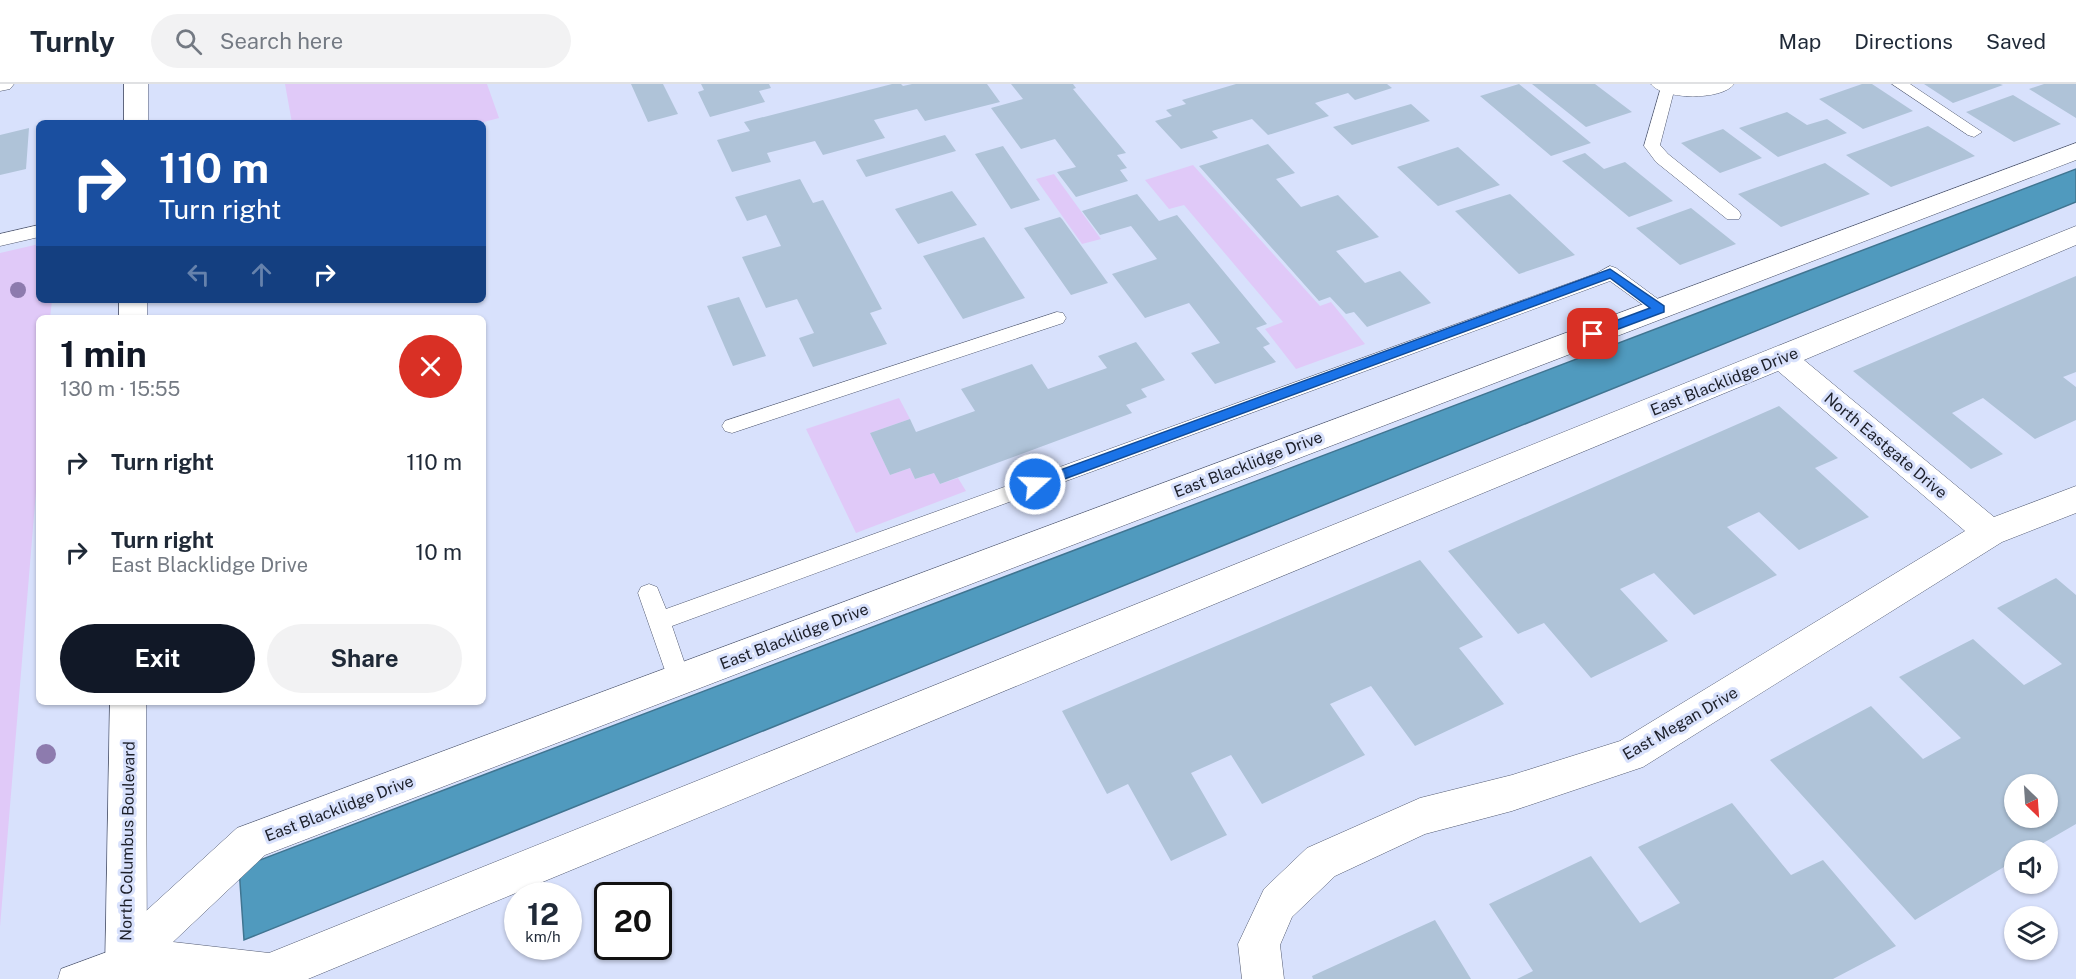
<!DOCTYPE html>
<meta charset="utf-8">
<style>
:root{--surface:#fff;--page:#f2f2f3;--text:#1f2937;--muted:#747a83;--line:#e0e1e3;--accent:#111827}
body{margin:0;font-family:"Public Sans",sans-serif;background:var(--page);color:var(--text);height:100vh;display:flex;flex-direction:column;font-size:22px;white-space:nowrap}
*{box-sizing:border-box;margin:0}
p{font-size:20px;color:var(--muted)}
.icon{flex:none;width:33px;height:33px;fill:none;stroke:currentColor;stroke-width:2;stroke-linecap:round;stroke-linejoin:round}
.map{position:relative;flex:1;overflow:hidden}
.drawer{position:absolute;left:36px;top:231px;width:450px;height:390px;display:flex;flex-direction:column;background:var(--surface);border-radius:9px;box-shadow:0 2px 4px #0004}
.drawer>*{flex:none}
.guide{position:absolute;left:36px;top:36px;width:450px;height:183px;border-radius:9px;box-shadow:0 2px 4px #0004;background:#1a4fa0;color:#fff;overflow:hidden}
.needle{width:39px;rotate:155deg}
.tools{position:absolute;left:2004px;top:690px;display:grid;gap:12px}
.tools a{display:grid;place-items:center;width:54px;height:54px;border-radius:50%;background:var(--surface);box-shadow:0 2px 4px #0004;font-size:30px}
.speed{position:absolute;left:504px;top:798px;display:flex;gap:12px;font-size:30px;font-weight:700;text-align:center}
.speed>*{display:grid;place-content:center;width:78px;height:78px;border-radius:50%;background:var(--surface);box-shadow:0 2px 4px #0004;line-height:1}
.speed small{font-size:15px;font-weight:400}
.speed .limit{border:3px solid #111;border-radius:9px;background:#fff;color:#111}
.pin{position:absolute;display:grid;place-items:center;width:51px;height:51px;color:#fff;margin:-26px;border-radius:12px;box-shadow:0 3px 9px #0006}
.me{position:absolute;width:66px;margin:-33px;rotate:70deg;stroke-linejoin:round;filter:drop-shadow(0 0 4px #0008)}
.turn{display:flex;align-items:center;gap:21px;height:126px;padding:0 24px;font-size:27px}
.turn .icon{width:78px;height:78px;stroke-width:2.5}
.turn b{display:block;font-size:42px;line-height:51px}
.lanes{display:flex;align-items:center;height:57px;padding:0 24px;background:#0003;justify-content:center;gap:30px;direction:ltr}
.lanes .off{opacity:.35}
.round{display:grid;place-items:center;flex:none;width:63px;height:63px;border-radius:32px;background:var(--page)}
.headline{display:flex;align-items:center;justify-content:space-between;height:102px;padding:0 24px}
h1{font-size:36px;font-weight:700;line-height:45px;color:var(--accent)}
.action{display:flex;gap:12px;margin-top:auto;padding:12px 24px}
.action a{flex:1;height:69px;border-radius:36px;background:var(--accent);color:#fff;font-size:24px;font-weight:700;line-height:69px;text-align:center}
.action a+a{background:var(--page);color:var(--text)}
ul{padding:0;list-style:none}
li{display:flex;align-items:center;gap:18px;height:90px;padding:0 24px}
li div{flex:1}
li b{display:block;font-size:22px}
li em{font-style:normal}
header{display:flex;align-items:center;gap:36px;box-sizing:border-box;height:84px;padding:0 30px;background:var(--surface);border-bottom:2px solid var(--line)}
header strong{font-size:28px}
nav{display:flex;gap:33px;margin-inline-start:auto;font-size:21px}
.search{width:420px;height:54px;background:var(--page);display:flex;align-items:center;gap:15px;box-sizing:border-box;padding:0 21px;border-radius:33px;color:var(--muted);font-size:22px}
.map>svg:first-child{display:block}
.green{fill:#e0c9f8}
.water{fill:#509abe;stroke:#407591;stroke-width:1.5}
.building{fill:#afc3d8;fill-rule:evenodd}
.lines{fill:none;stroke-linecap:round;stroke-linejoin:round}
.service-casing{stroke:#525a71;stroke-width:1}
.minor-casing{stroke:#525a71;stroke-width:1}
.tertiary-casing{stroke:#525a71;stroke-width:1}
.service{fill:#fff;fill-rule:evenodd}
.minor{fill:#fff;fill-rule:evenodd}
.tertiary{fill:#fff;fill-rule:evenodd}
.tree{fill:#8d7bae}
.route{fill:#1a73e8;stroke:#114b97;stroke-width:1.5}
.labels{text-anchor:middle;stroke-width:6;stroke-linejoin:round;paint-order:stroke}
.street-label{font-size:16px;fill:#1c1f29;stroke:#d8e1fc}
</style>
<header>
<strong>Turnly</strong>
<div class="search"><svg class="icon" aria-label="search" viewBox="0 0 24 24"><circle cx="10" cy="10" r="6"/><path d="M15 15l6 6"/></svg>Search here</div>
<nav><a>Map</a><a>Directions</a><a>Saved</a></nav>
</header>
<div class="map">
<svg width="2076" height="895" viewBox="0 0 2076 895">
<rect width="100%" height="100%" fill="#d8e1fc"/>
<!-- green -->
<path class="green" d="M285 0H487L499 34 480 39H292Z
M1193 81 1320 222 1331 218 1365 260 1296 285 1265 245 1283 238 1184 121 1169 125 1145 96Z
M1054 90 1101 155 1082 160 1036 95Z
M39 160V216H52L50 234H39V371L0 843V169Z
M899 314 910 335 870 349 890 391 910 384 915 395 934 389 940 400 958 394 966 407 856 449 806 345Z"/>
<!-- water -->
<path class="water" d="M2076 85V118L244 856 239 784Z"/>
<!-- building -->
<path class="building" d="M631 0H663L678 30 648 38Z
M701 0H769L771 4 759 7 765 18 710 33 698 8 704 6Z
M892 0H901L903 2 912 0H987L1000 18 925 37 917 25 874 36 885 54 823 71 815 57 767 69 771 78 732 88 717 56 750 47 744 38Z
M1011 0H1073L1076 4 1073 5 1126 69 1117 71 1127 84 1120 86 1128 97 1076 113 1057 88 1076 83 1055 55 1021 65 991 24 1023 15Z
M1236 0H1387L1392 4 1355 16 1348 9 1315 19 1329 32 1268 51 1252 35 1212 47 1218 54 1181 65 1155 37 1172 32 1166 26 1186 20 1182 16Z
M1519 0 1591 59 1551 72 1480 12Z
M1532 0H1595L1632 28 1586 43Z
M1862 0H1872L1913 27 1863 45 1819 15Z
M1924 0H2000L2003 1 1953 19Z
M2044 0H2076V34L2029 5Z
M2013 11 2061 40 2014 58 1966 28Z
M1411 20 1430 37 1352 61 1333 43Z
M1787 28 1807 41 1827 35 1847 49 1778 73 1739 44Z
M1928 42 1975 72 1891 103 1846 71Z
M29 44 26 85 0 91V51Z
M1723 45 1762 74 1720 89 1681 59Z
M945 51 956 67 866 93 856 76Z
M1268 60 1295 89 1276 95 1301 123 1338 111 1379 153 1336 167 1365 199 1400 187 1431 219 1367 243 1354 228 1346 230 1330 213 1319 217 1199 82Z
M1003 62 1040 116 1011 125 975 70Z
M1458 63 1500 101 1438 122 1397 83Z
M1585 69 1604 85 1625 78 1673 117 1629 133 1562 77Z
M1825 79 1870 110 1781 143 1738 110Z
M800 95 813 119 823 116 882 225 870 229 887 260 813 283 799 254 814 249 797 215 766 224 742 173 781 162 766 131 747 137 735 113Z
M952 107 977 141 918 160 895 125Z
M1137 110 1159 137 1177 131 1267 240 1256 244 1270 260 1263 263 1276 278 1215 300 1191 269 1220 259 1189 219 1145 234 1112 190 1157 175 1131 142 1100 151 1082 127Z
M1510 110 1575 171 1519 190 1455 127Z
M1691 124 1736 160 1680 181 1636 144Z
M1060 133 1062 135 1108 199 1071 211 1024 144Z
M984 153 1025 214 963 235 923 172Z
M2076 192V288L2063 293 2076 303V336L2035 355 1983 314 1952 329 2003 370 1971 385 1853 287Z
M739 213 766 272 733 282 707 222Z
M1136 258 1165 296 1141 305 1147 313 1126 321 1132 329 940 400 934 389 915 395 910 384 890 391 870 349 910 335 916 348 975 327 961 305 1032 280 1048 305 1107 284 1098 272Z
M1779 322 1838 374 1815 384 1869 433 1799 466 1759 428 1727 443 1777 491 1694 531 1654 489 1620 505 1668 557 1591 594 1544 539 1518 550 1448 467Z
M1420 476 1483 553 1459 564 1504 620 1415 662 1371 602 1330 620 1365 671 1262 720 1231 671 1191 689 1227 751 1171 777 1128 700 1107 710 1062 627Z
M2056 494 2076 511V740L2031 766H2014V777L1915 836 1770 676 1871 622 1923 675 1961 654 1899 593 1973 555 2024 601 2062 580 1997 524ZM2014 700H2048V734H2014Z
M1732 719 1791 791 1823 776 1896 862 1833 895H1517L1533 887 1489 820 1591 772 1640 839 1680 819 1638 763Z
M1435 836 1471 895H1313L1312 892Z"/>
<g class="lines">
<!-- service casing -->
<g class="service-casing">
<path id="service" d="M1662 0H1672L1675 3 1660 61 1668 70 1739 127 1741 131 1739 135H1727L1656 78 1644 62Z
M1892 0H1910L1982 48 1974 53 1968 51Z
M39 141V153L0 162V150Z
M1610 182 1616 184 1666 221 1669 225 1666 229 1660 231 1654 229 1610 197 672 542 690 595 687 602 679 605 671 602 668 595 638 509 641 503 649 500 657 503 666 525 1595 190Z
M1057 228 1063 229 1066 234 1063 239 732 349 725 347 722 342 725 337Z
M126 861 135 865 139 874 135 883 106 895H58L61 885Z"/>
</g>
<!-- minor casing -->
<g class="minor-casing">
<path id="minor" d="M0 0H14L10 5 0 7Z
M1651 0H1734C1722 17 1662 16 1651 0Z
M2076 59V76L265 771 173 858 269 869 2076 142V161L1804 276 1994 433 2076 402V429L2002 458 1643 683 1512 727 1425 750 1335 792 1292 833 1280 861 1284 895H1242L1238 860 1264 805 1307 764 1420 714 1512 691 1620 657 1965 447 1778 287 308 895H127L111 889 105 874 111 859 237 744Z"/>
</g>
<!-- tertiary casing -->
<g class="tertiary-casing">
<path id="tertiary" d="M124 0H148V39H124Z
M119 216H147V234H119Z
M110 618H146L147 895H105Z"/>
</g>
<!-- service -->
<use href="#service" class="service"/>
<!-- minor -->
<use href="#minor" class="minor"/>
<!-- tertiary -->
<use href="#tertiary" class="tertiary"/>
</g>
<!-- trees -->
<g class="tree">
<circle cx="18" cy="206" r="8"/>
<circle cx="46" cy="670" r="10"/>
</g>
<!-- route -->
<path class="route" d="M1610 185 1664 222V228L1597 253H1588V247L1650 224 1610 194 1040 404H1030L1028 400 1030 397Z"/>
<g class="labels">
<!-- street labels -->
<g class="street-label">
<text transform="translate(1724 297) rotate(-22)" y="6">East Blacklidge Drive</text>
<text transform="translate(1886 361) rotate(40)" y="6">North Eastgate Drive</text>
<text transform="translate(1248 380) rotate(-21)" y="6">East Blacklidge Drive</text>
<text transform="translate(794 552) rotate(-21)" y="6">East Blacklidge Drive</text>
<text transform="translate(1680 639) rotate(-30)" y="6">East Megan Drive</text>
<text transform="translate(339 724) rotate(-21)" y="6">East Blacklidge Drive</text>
<text transform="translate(127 757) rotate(-89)" y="6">North Columbus Boulevard</text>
</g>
</g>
</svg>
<div class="tools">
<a><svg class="needle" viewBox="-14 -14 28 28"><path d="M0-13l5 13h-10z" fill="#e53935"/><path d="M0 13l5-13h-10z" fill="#747a83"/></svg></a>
<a><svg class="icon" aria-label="sound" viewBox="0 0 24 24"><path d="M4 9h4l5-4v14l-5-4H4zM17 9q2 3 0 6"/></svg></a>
<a><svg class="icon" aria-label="layers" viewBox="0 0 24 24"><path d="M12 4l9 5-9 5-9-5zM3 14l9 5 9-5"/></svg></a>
</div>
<div class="speed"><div>12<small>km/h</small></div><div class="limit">20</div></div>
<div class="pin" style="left:1593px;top:250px;background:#d93025"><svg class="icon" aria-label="arrive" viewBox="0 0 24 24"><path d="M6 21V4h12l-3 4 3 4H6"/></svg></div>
<svg class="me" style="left:1035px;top:400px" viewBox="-20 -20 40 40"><circle r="17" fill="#1a73e8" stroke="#fff" stroke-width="3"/><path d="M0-11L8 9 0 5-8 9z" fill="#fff"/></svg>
<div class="guide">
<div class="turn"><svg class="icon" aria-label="right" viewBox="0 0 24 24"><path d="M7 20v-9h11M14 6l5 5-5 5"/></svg><div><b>110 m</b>Turn right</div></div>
<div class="lanes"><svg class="icon off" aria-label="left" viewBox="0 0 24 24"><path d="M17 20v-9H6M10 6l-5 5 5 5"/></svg><svg class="icon off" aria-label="ahead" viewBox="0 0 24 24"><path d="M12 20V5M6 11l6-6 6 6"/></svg><svg class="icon" aria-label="right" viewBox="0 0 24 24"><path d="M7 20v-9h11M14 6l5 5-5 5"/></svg></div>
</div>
<section class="drawer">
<div class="headline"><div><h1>1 min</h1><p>130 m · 15:55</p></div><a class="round" style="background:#d93025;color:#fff"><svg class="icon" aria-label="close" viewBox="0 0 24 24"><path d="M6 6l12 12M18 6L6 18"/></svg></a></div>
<ul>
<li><svg class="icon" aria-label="right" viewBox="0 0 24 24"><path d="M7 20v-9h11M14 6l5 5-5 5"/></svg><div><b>Turn right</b></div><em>110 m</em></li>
<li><svg class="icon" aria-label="right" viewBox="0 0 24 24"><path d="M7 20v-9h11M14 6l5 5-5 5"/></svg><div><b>Turn right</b><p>East Blacklidge Drive</p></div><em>10 m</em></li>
</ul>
<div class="action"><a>Exit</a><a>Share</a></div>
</section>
</div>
